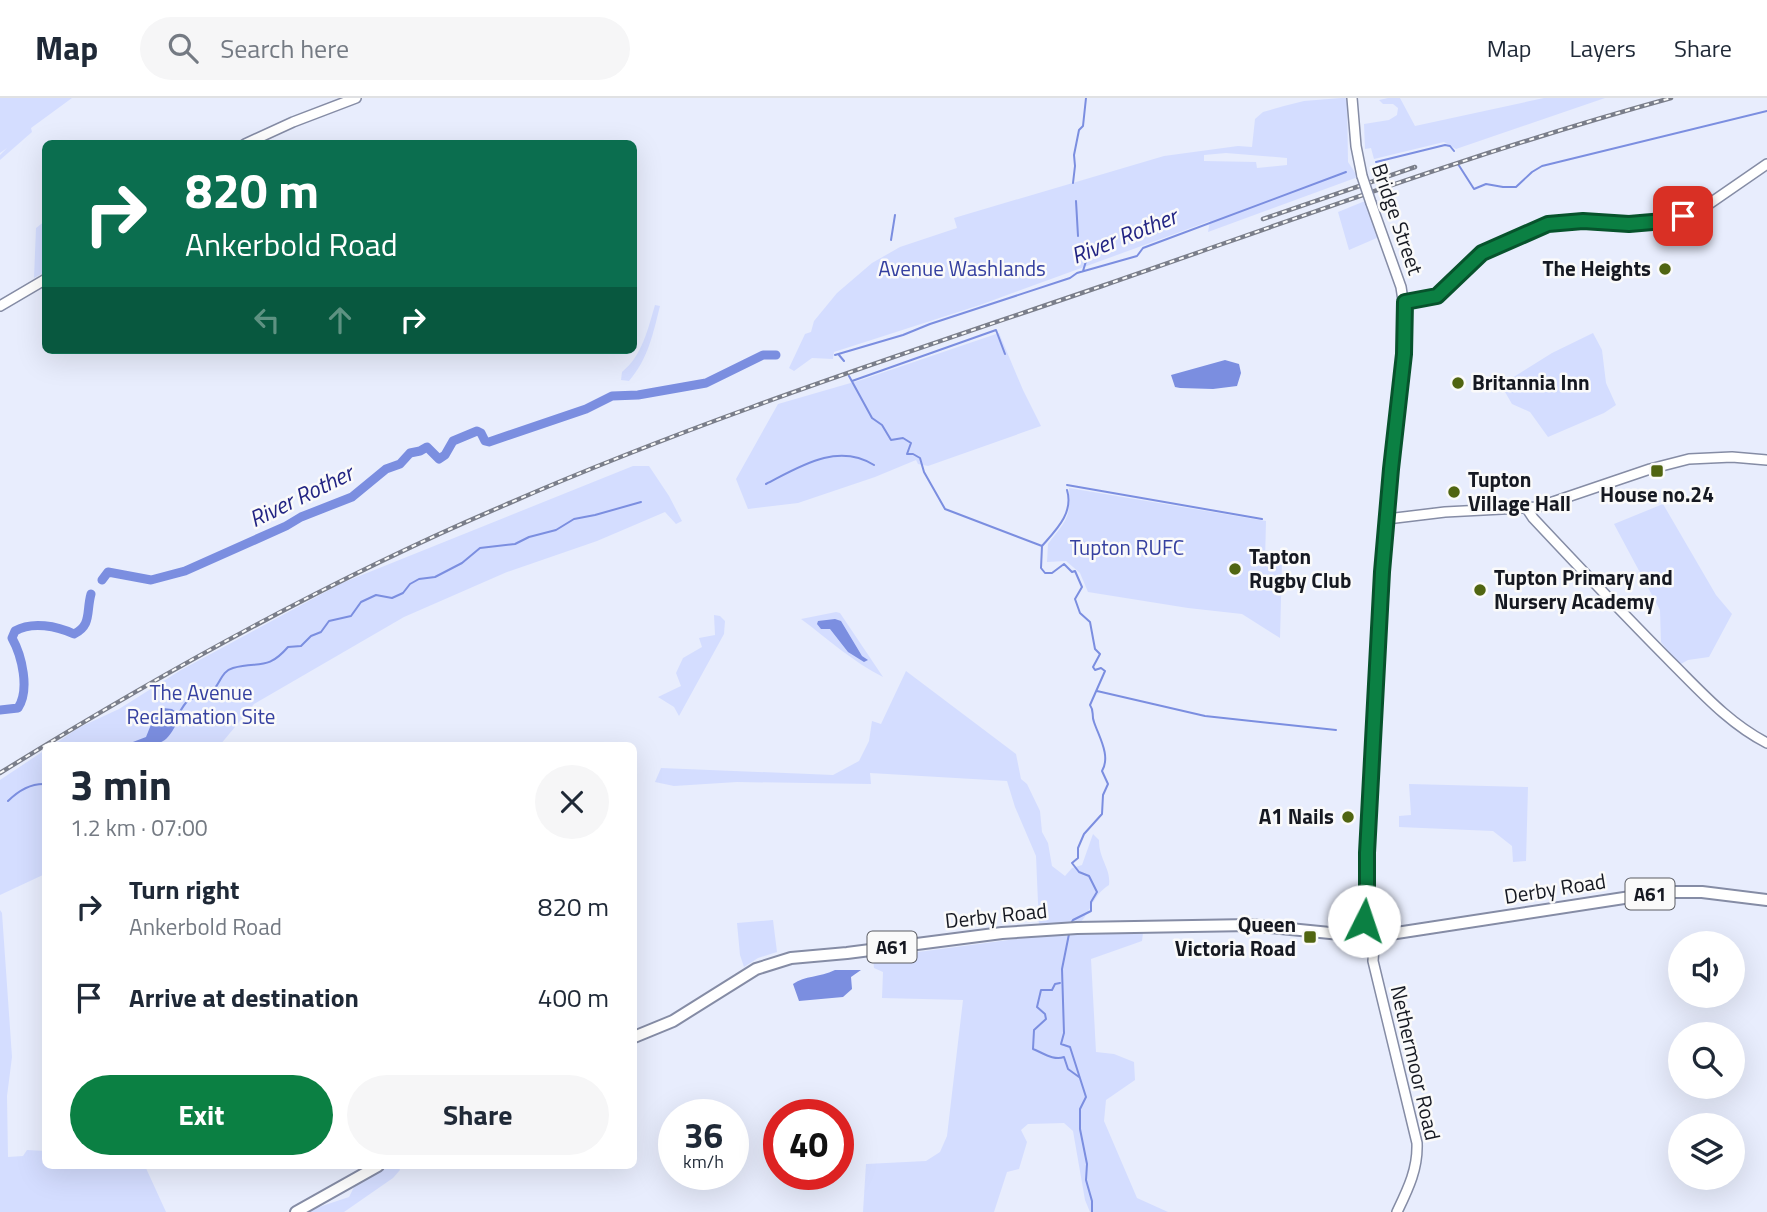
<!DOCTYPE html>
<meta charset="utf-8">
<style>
:root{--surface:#fff;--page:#f6f6f7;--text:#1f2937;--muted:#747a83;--line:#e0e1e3;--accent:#0b8043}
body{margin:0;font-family:"Titillium Web",sans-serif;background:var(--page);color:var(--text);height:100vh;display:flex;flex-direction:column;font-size:26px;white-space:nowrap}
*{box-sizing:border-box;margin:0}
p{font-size:23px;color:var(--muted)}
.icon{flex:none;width:38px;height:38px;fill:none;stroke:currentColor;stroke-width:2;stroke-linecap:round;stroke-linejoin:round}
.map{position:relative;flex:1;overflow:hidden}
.details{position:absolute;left:42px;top:644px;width:595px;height:427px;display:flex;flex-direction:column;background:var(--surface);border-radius:10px;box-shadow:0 7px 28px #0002}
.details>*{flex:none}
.top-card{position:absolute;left:42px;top:42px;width:595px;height:214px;border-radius:10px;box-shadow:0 7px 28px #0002;background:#0b6e4f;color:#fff;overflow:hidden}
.buttons{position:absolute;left:1668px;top:833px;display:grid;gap:14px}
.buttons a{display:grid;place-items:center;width:77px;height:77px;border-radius:50%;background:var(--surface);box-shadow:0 7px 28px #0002;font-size:35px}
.speed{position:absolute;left:658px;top:1001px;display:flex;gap:14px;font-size:35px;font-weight:700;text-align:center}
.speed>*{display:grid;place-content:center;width:91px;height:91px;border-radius:50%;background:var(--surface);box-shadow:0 7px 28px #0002;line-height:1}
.speed small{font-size:18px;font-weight:400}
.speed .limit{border:10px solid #d22;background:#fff;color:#111}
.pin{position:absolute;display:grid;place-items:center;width:60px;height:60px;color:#fff;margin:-30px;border-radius:14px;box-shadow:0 4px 10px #0006}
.me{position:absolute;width:77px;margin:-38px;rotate:4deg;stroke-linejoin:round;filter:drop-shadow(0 0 5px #0008)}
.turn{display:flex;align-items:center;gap:24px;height:147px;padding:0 28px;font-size:32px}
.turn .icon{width:91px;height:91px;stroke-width:2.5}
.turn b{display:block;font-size:49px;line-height:60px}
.lanes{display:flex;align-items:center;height:66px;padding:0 28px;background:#0003;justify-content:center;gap:35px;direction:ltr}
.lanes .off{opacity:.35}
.round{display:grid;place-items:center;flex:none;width:74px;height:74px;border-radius:37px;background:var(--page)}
.headline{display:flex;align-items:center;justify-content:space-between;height:119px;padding:0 28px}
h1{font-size:42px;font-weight:700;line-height:52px}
.action{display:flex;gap:14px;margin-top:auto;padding:14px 28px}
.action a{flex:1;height:80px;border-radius:42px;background:var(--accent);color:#fff;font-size:28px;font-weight:700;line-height:80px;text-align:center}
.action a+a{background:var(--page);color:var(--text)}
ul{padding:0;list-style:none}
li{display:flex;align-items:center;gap:21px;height:91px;padding:0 28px}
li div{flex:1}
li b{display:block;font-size:26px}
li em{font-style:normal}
header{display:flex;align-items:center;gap:42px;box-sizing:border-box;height:98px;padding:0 35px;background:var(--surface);border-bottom:2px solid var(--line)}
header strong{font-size:33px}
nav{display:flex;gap:38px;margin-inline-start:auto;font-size:24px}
.search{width:490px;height:63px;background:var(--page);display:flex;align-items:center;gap:18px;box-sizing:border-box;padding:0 24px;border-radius:38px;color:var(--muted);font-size:26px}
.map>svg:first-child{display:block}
.green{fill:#d4ddff;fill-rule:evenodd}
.water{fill:#7b8ee0}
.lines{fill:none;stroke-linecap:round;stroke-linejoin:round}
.stream{stroke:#7b8ee0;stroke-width:2}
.river{stroke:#7b8ee0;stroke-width:9}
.secondary-casing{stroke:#858ca5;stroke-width:12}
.highway-casing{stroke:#858ca5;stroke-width:14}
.secondary{stroke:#fff;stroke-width:9}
.highway{stroke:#fff;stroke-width:10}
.rail-casing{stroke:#7a7e8a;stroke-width:4.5}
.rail{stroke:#fafafa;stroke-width:2;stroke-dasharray:5;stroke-linecap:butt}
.secondary-bridge-casing{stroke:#858ca5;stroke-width:12;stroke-linecap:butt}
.secondary-bridge{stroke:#fff;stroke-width:9}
.route-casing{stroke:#07532c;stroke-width:18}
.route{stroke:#0b8043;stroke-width:12}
.poi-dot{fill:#506511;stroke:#fafafa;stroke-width:2.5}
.labels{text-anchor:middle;stroke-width:5;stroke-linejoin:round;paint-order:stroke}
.shield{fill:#fafafa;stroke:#5a5c63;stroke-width:2}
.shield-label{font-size:19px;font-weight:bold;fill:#161922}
.street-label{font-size:21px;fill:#161922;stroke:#fafafa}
.park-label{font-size:21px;fill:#3540a0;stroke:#fafafa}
.poi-label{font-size:21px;font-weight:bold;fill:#161922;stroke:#fafafa;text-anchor:start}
.water-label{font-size:23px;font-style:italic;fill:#222483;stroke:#fafafa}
</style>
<header>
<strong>Map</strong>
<div class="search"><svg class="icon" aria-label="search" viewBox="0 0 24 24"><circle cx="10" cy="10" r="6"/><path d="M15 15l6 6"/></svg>Search here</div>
<nav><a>Map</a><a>Layers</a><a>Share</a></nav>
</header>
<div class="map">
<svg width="1767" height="1114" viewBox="0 0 1767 1114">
<rect width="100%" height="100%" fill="#e8edfd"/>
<!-- green -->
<path class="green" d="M0 0H72L31 30 32 34 0 62V57L7 50 0 55Z
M1341 0H1347L1348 64 1358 79 1208 134 1210 123 980 207 834 254 833 261 812 260 794 273 789 270 805 236 811 234 814 223 837 195 872 165 900 149 957 130 954 120 1164 58 1238 48 1252 49 1255 21 1263 14 1284 8 1304 3ZM1226 55 1287 60V67L1257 70 1256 64 1204 63V57Z
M1388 0H1400L1415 28 1544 0H1605L1456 51 1444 44 1374 61 1371 50 1365 51 1364 26 1389 22 1397 17 1398 10 1393 6H1383L1379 2Z
M1365 103 1379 139 1349 152 1338 114Z
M45 123V174L34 180 36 130Z
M655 207 660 208C653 236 648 261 629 283L621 282 622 274C642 258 648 231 655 207Z
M999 235 1023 292 1041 328 928 368 918 366 916 362 875 379 798 405 748 411 736 381 778 306 861 282Z
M1593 235 1602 252 1606 285 1616 307 1604 315 1548 339 1530 314 1512 306 1501 287 1552 255Z
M633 368H649L669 398 682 423 676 426 665 414 597 443 507 474 404 519 254 606 220 647 52 648 78 630 119 611 181 572 342 485Z
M1069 390 1266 423 1265 464H1282L1280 540 1242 516 1188 510 1088 494 1080 475 1066 463 1047 464 1048 446C1066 422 1071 421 1069 390Z
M1663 406 1716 497 1732 516 1709 559 1688 562 1679 567 1661 544 1660 512 1614 426Z
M836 514 840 515 883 579C853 564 828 541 801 521Z
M714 517 720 518 725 523 724 536 679 618 674 609 658 599 681 588 676 575 683 560 702 549 699 540 715 537Z
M906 573 1016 656 1021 681 1027 686 1040 713 1042 734 1048 745 1052 768 1065 778 1072 770 1082 767 1093 736 1099 742C1099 762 1111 770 1109 787 1092 798 1093 810 1080 825L1039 828 1036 758 1015 709 1007 683 870 675 871 686 737 684 674 688 655 684 661 670 833 677 859 663 869 643 872 623 881 626Z
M45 652V776L0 797V682Z
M1409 686 1528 689 1526 763 1513 764 1512 748 1493 733 1399 729V718L1411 717Z
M0 812 2 815 12 959 7 998 8 1059 23 1058 27 1052 45 1053 46 1068H145L166 1114H0Z
M773 822 777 854 758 860 744 869 740 857 737 825Z
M1143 835 1142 843 1091 861 1096 954 1114 956 1134 964 1135 982 1106 1002 1104 1023 1137 1100 1168 1114H1090L1085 1102 1073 1033 1064 1025 1028 1026 1021 1032 1027 1044 1019 1071 1007 1074 994 1114H863L866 1066 926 1063 940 1054 947 1038 963 902 882 900 883 874 874 870 873 860 1039 838Z
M390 1068H398L400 1072 393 1080 344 1114H310L316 1110 349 1099 354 1089Z"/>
<!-- water -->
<path class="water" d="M1225 262 1239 266 1241 275 1237 288 1213 291 1180 290 1175 289 1171 277Z
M835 521 841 523 862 558 868 562 864 564 848 554 830 531H821L817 526 818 523Z
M163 610 172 611 180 617C167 650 158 648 125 647L146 639 154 619Z
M835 872H861L851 879 852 891 843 899 799 903 793 886C805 877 819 880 835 872Z"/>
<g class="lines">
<!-- stream -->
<path class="stream" d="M1376 64 1445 47 1450 48 1454 53
M1458 66 1474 91 1486 86 1503 89H1516L1532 74 1542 68 1767 13
M1073 85 1075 68 1074 57 1079 32 1083 28 1086 0
M1076 103 1078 138
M891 142 895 117
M1083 173 1087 160
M835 257 903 237 930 226 1070 180 1077 175 1137 158 1143 150 1346 74
M839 257 844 263
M849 278 872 320 882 327 891 342 903 340 911 345 907 356H913L920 360 924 374 945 411 1042 448 1041 470 1045 475H1052L1064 466 1072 474 1075 473 1082 489 1075 501 1080 515 1090 524 1095 551 1100 556 1093 569 1095 572 1101 570 1105 573 1090 607C1095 614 1091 617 1094 624 1099 639 1111 658 1102 673L1108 686 1103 697 1102 716 1084 736 1078 750V760L1072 765 1079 774 1089 778 1097 794 1091 804V813L1073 822 1070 827
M852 283 996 232 1005 256
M766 386C799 369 837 344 874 367
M1067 387 1262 421
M1042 448C1056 432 1074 415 1067 392
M1097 593 1205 618 1336 632
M179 615C182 611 185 604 189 602 198 597 208 599 215 590 221 583 222 573 233 570 260 563 267 573 288 549L301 548 311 538 321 534 329 523 351 518 361 504 376 497 392 500 403 495 410 486 419 481 435 479 462 465 480 450 515 446 529 439 556 432 574 421 595 417 641 404
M8 703C18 693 30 685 46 686
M1069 836 1062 871 1064 935 1061 946 1070 949 1086 999 1080 1011V1031L1087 1066 1086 1082 1092 1103V1114
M1060 885 1055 886 1052 892H1041L1037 909 1045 916 1046 921 1034 932 1033 951C1043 955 1054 963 1064 959L1068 971 1079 979"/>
<!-- river -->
<path class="river" d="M102 482 108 474 151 482 185 473 286 428 301 419 352 399 386 371 400 366 410 355 420 353 427 349 439 361 445 357 453 343 477 333 481 335 485 343 489 344 586 311 612 298 638 297 706 285 763 257H776
M0 612 18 610C30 592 22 558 12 540L15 533C32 523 57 528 74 536 92 527 86 514 91 496"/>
<!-- secondary casing -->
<g class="secondary-casing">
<path id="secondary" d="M1352 0 1356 48 1362 78
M245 46 293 24 356 0
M1371 105 1401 189 1406 222 1403 277 1384 444 1371 667 1367 792V816L1371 829
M1405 204 1437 198 1482 155 1548 126 1583 123 1629 126 1671 122 1709 106 1767 66
M0 208 46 181
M1527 411 1533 420C1579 469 1625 518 1673 566 1703 596 1730 626 1767 645
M1387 421 1445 414 1538 409 1650 371 1689 361 1732 359 1767 362
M1374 848 1373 863 1417 1045C1418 1071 1408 1091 1397 1114"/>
</g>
<!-- highway casing -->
<g class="highway-casing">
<path id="highway" d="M1340 836 1365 851 1390 836 1663 794H1702L1767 802
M1354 838C1362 821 1377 833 1390 836
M634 939 673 923 756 871 791 860 847 855 1002 835 1077 830 1250 827 1340 836 1356 834
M296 1114 378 1068"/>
</g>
<!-- secondary -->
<use href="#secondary" class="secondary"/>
<!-- highway -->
<use href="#highway" class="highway"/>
<!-- rail casing -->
<g class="rail-casing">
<path id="rail" d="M1263 121 1415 69
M0 675C163 574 329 482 505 407 699 322 901 257 1102 188 1290 123 1478 53 1671 0"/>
</g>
<!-- rail -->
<use href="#rail" class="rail"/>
<!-- secondary-bridge casing -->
<g class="secondary-bridge-casing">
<path id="secondary-bridge" d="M1362 78 1371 105"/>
</g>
<!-- secondary-bridge -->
<use href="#secondary-bridge" class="secondary-bridge"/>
</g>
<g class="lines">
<!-- route casing -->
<g class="route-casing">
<path id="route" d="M1364 823 1367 816V755L1382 474 1391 371 1404 256 1405 204 1437 198 1482 155 1548 126 1583 123 1629 126 1664 123 1683 118"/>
</g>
<!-- route -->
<use href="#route" class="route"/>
</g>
<!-- markers -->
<g class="poi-dot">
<circle cx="1665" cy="171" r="7"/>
<circle cx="1458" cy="285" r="7"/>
<rect x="1650" y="366" width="14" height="14" rx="3.5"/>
<circle cx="1454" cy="394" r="7"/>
<circle cx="1235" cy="471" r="7"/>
<circle cx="1480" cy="492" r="7"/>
<circle cx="1348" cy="719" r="7"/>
<rect x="1303" y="832" width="14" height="14" rx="3.5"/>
</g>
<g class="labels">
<!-- shield labels -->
<g class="shield">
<rect x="1625.5" y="780.5" width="49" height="31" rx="5"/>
<rect x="867.5" y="833.5" width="49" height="31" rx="5"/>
</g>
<g class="shield-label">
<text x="1650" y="803">A61</text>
<text x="892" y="856">A61</text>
</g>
<!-- street labels -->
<g class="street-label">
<text transform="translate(1397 121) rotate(71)" y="7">Bridge Street</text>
<text transform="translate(1555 791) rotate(-9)" y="7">Derby Road</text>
<text transform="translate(996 818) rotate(-6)" y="7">Derby Road</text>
<text transform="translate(1415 965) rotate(77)" y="7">Nethermoor Road</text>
</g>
<!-- park labels -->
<g class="park-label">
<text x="962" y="178">Avenue Washlands</text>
<text x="1127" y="457">Tupton RUFC</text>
<text x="201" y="602">The Avenue<tspan x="201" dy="24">Reclamation Site</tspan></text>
</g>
<!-- poi labels -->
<g class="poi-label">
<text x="1651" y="178" text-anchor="end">The Heights</text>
<text x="1472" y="292">Britannia Inn</text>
<text x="1468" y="389">Tupton<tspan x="1468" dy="24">Village Hall</tspan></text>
<text x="1657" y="404" text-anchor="middle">House no.24</text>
<text x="1249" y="466">Tapton<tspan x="1249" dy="24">Rugby Club</tspan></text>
<text x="1494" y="487">Tupton Primary and<tspan x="1494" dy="24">Nursery Academy</tspan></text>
<text x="1334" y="726" text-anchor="end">A1 Nails</text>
<text x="1296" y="834" text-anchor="end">Queen<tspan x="1296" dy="24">Victoria Road</tspan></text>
</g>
<!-- water labels -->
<g class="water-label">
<text transform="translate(1124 138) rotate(-22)" y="8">River Rother</text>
<text transform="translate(301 398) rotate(-26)" y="8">River Rother</text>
</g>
</g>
</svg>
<div class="buttons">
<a><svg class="icon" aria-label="sound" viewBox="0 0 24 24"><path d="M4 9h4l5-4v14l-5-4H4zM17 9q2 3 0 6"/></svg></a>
<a><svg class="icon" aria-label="search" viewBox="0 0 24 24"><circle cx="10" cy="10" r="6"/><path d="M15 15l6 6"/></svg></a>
<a><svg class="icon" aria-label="layers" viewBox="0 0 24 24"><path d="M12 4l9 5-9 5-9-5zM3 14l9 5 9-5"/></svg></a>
</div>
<div class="speed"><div>36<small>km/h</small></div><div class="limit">40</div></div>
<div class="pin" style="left:1683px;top:118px;background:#d93025"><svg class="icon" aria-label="arrive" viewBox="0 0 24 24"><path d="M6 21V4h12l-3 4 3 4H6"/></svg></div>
<svg class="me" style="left:1364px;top:823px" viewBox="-20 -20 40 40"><circle r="19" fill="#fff"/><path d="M0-13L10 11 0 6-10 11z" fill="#0b8043"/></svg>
<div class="top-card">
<div class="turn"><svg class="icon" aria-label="right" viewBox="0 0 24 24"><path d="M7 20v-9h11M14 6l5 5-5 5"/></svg><div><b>820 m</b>Ankerbold Road</div></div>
<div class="lanes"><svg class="icon off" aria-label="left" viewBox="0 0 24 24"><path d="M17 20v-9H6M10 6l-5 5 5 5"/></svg><svg class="icon off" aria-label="ahead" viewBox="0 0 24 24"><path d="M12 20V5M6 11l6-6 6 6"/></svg><svg class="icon" aria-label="right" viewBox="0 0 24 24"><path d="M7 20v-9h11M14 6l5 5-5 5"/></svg></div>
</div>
<section class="details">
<div class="headline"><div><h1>3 min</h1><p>1.2 km · 07:00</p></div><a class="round"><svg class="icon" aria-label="close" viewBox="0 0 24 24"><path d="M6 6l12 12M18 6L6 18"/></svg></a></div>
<ul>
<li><svg class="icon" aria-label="right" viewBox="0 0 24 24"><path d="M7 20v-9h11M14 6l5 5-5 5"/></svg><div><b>Turn right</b><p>Ankerbold Road</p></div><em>820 m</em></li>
<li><svg class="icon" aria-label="arrive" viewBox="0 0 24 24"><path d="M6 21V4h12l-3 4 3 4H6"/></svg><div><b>Arrive at destination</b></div><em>400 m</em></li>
</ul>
<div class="action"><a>Exit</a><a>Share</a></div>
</section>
</div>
